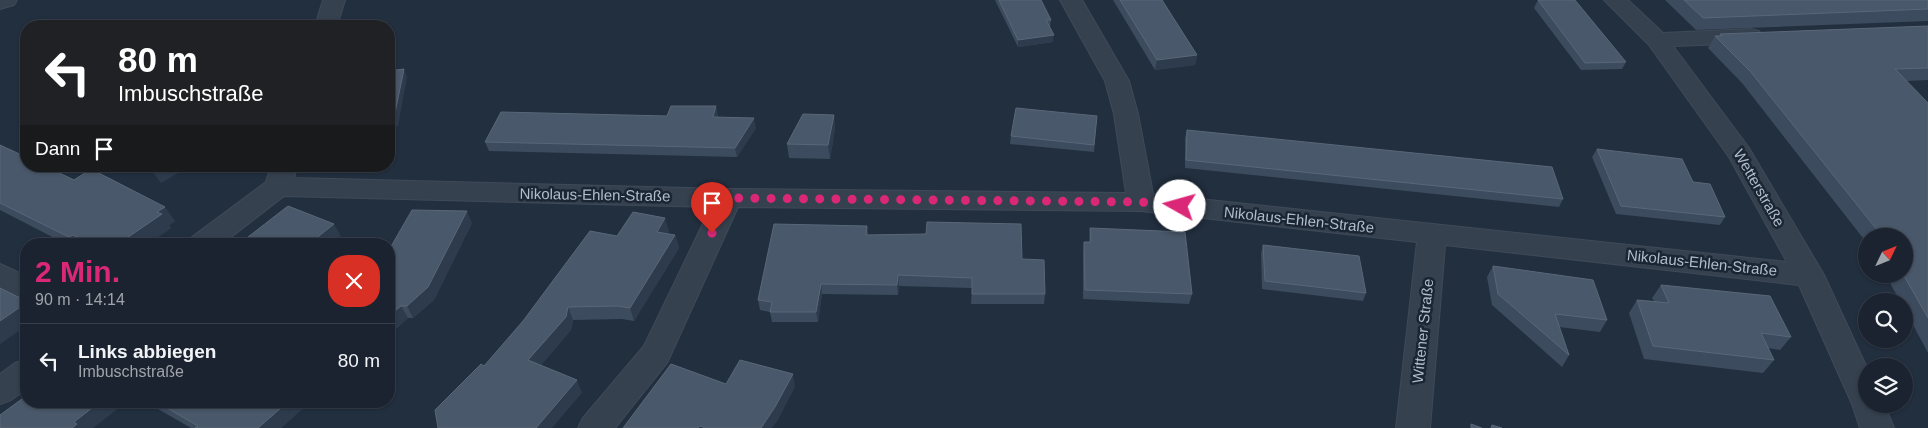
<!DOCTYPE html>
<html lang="de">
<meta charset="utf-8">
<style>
:root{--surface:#1a232f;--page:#272f3b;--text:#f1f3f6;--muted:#9fa4aa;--line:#38404b;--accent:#db2777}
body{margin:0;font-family:Arial,sans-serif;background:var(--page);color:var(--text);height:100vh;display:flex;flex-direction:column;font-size:19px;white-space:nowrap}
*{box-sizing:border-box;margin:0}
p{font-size:16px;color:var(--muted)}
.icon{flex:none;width:28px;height:28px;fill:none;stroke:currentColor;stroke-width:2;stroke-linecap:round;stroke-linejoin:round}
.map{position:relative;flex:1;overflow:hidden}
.side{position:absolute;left:20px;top:238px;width:375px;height:170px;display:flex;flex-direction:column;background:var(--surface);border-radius:20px;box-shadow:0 1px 4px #0004,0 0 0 1px var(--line)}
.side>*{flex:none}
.banner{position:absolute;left:20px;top:20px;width:375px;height:152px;border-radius:20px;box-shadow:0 1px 4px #0004,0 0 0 1px var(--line);background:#202124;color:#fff;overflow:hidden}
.needle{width:32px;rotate:47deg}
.buttons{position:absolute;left:1858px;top:228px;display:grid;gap:10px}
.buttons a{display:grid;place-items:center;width:55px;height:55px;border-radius:50%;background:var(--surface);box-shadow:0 1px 4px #0004,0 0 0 1px var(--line);font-size:25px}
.pin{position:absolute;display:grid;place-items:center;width:42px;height:42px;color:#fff;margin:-51px -21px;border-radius:50% 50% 50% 0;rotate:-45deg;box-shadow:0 0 5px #0007}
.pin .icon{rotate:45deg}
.me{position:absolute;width:55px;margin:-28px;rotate:277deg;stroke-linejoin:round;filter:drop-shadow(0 0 4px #0008)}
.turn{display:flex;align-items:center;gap:18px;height:105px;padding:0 15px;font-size:22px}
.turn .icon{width:65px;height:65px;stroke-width:2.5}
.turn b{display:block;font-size:35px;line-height:42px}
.then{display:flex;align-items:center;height:48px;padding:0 15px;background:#0003;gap:10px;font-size:19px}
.round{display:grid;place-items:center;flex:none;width:52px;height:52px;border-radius:20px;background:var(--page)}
.overview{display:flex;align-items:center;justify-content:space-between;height:85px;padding:0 15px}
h1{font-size:30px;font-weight:600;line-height:38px;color:var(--accent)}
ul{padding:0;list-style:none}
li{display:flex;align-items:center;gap:15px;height:75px;padding:0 15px;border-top:1px solid var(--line)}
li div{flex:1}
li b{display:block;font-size:19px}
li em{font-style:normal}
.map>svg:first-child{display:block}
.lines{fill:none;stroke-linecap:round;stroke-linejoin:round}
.minor-casing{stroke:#3f4a58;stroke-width:2}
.minor{fill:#36414f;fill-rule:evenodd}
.wall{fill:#3d4b5e}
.shaded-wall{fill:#2d3b4d}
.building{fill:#49586a;stroke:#5a6779}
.route{stroke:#db2777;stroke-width:9;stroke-dasharray:0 16.2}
.labels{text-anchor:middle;stroke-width:5;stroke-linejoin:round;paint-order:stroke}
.street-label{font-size:15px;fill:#b2bcca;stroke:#1b2634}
</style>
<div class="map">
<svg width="1928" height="428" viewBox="0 0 1928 428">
<rect width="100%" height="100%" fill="#222f3f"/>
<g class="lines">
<!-- minor casing -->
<g class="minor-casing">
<path id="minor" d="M0 0H17L14 5 0 9Z
M323 0H345L337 26H315Z
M1060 0H1082L1129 81 1138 114 1153 194 1787 262 1729 157 1649 45 1604 0H1628L1663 33 1751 29 1759 31 1762 36 1759 41 1751 43 1673 46 1749 148 1824 275 1866 366V404H1884L1894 428H1860L1852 404 1799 285 1445 245 1430 428H1396L1417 242 1141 211 738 207 667 363 615 428H578L583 418 644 346 711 207 284 196 222 244H188L192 237 266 182 271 166H297L294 178 729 189 1126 193 1114 114 1105 81Z
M0 264 26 276V300L0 288Z
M26 359V389L11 400 0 404V374L15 363Z"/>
</g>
<!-- minor -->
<use href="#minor" class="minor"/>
</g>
<!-- wall -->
<path class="wall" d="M995 0H1041L1051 20 1050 27 1053 42 1018 47Z
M1113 0H1162L1197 55 1195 65 1155 70Z
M1538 0 1626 62 1622 69 1581 70 1534 8Z
M1665 0H1928V21L1696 30Z
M1928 26V80L1906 81 1928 103V353L1904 308V301H1900L1885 274H1904V236H1866V242L1742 83 1708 48 1715 36H1719L1720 34Z
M718 115V117L756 128 737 157 489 151 485 142 667 116Z
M834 115 835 129 830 159 789 158 787 144Z
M1097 116 1094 152 1010 144 1011 136Z
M1187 130 1563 199 1559 207 1185 168V138Z
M0 145 74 180 175 221 169 225 171 228 148 244H66L0 210Z
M1597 149 1693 182 1725 217 1720 225 1616 214 1592 157Z
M472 223 434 300 413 318H408L389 335V250Z
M867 226 868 235 1022 259 1045 294 1044 304H971L972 288 899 286 898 295 822 294 818 322H772L770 312 760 310 758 300Z
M1090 228 1192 294 1189 304 1083 299V252L1084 242H1089Z
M669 231 667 234 675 235 679 248 634 321 622 319 573 320 571 330 541 365 582 393 484 366Z
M1263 245 1366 293 1363 301 1262 289 1261 253Z
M1493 266 1607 320 1600 332 1559 327 1569 355 1562 367 1492 305 1487 277Z
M1661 285 1791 337 1780 350 1768 348 1774 360 1763 373 1644 359 1629 313 1637 300 1654 301 1652 298Z
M144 401H311L281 428H191Z"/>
<!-- shaded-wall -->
<path class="shaded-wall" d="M1054 35 1053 42 1018 47V40Z
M1197 55 1195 65 1155 70 1157 60Z
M404 69 407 77 398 126 389 127V119Z
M716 106 718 115 715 126 713 117Z
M834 115 835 129 830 159 828 145Z
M754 118 756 128 737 157 735 148Z
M163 166H190L161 183 153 172Z
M165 207 175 221 169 225 171 228 148 244H118L157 212Z
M467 211 472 223 434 300 413 318 407 306Z
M665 218 669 231 660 245 657 232Z
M334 224 341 236 331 244H309Z
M73 235 80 244H74L69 237Z
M675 235 679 248 634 321 630 308Z
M898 275 899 286 898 295 897 285Z
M821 284 822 294 818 322 816 312Z
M26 303V326L0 344V321Z
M401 306 408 318 389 335V316Z
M568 307 573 320 571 330 534 373 528 360Z
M793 374 795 387 778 420 772 428H761Z
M577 380 582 393 552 428H536Z
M101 401H128L93 428H72L74 422Z
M289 401H311L281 428H258Z"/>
<!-- building -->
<path class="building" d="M999 0H1041L1051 20H1046L1054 35 1018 40Z
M1120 0H1162L1197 55 1157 60Z
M1538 0H1575L1626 62 1585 63Z
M1684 0H1928V9L1703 18Z
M1928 26V68L1895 69 1928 103V318L1903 274 1904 236H1882L1750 71 1715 36H1722L1720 34Z
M404 69 394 118 389 119V71Z
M671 106H716L713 117 754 118 735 148 485 142 501 112 667 116Z
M1016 108 1097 116 1094 145 1011 136Z
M803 114 834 115 828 145 787 144Z
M1187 130 1552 167 1563 199 1186 160Z
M0 145 26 157V166H45L74 180 91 169 165 207 157 212 162 214 118 244H91L73 235 69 237 0 203Z
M1597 149 1682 159 1693 182 1710 184 1725 217 1621 206Z
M155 166H163L153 172Z
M288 206 334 224 309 244H239Z
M412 210 467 211 428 287 407 306H401L389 316V250Z
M633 212 665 218 657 232 675 235 630 308 618 306 568 307 566 317 528 360 577 380 536 428H438L435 410 481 364 484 366 523 321 590 231 617 236Z
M927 222 1021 224 1022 259 1044 260 1045 294H972V278L898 275 897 285 821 284 816 312H770L772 302 758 300 774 224 867 226 866 235 926 234Z
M1090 228 1185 232 1192 294 1085 290 1084 242H1091Z
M1263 245 1359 256 1366 293 1265 281Z
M1493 266 1593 280 1607 320 1555 314 1569 355 1498 294Z
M1661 285 1770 296 1791 337 1761 333 1774 360 1653 346 1637 300 1669 303Z
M0 288 26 301V303L0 321Z
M740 360 793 374 775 407 761 428H705L700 426 698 428H623L671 364 726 384Z
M26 396V401H101L74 422 77 424 72 428H0V415Z
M155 401H289L258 428H195L198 426Z
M1471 424 1482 428H1471Z
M1492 425 1502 428H1491Z"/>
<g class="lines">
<!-- route -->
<path class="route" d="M712 233 729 198 1141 202 1180 206"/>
</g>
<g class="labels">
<!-- street labels -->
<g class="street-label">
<text transform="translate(1759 188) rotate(60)" y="5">Wetterstraße</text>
<text transform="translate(595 195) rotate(1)" y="5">Nikolaus-Ehlen-Straße</text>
<text transform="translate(1299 220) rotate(6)" y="5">Nikolaus-Ehlen-Straße</text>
<text transform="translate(1702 263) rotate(6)" y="5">Nikolaus-Ehlen-Straße</text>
<text transform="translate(1423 331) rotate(-84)" y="5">Wittener Straße</text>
</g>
</g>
</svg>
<div class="buttons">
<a><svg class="needle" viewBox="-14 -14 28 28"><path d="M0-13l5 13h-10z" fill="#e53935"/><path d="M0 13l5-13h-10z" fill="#9fa4aa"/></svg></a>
<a><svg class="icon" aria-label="search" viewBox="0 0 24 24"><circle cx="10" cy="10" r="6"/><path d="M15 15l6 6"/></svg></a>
<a><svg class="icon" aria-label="layers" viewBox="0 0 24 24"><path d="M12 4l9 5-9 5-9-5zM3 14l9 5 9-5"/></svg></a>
</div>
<div class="pin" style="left:712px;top:233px;background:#d93025"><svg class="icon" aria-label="arrive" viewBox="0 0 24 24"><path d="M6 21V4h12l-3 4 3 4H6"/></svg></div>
<svg class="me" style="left:1180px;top:206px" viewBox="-20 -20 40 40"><circle r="19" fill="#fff"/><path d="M0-13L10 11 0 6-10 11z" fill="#db2777"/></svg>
<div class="banner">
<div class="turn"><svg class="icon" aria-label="left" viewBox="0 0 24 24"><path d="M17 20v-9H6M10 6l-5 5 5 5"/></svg><div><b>80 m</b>Imbuschstraße</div></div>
<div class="then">Dann<svg class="icon" aria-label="arrive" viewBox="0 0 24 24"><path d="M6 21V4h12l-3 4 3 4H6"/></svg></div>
</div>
<section class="side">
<div class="overview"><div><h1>2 Min.</h1><p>90 m · 14:14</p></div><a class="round" style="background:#d93025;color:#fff"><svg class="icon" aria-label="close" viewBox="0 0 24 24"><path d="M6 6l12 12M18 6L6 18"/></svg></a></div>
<ul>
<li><svg class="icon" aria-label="left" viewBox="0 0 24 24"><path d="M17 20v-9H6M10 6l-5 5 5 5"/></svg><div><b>Links abbiegen</b><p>Imbuschstraße</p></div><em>80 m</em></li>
</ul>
</section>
</div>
